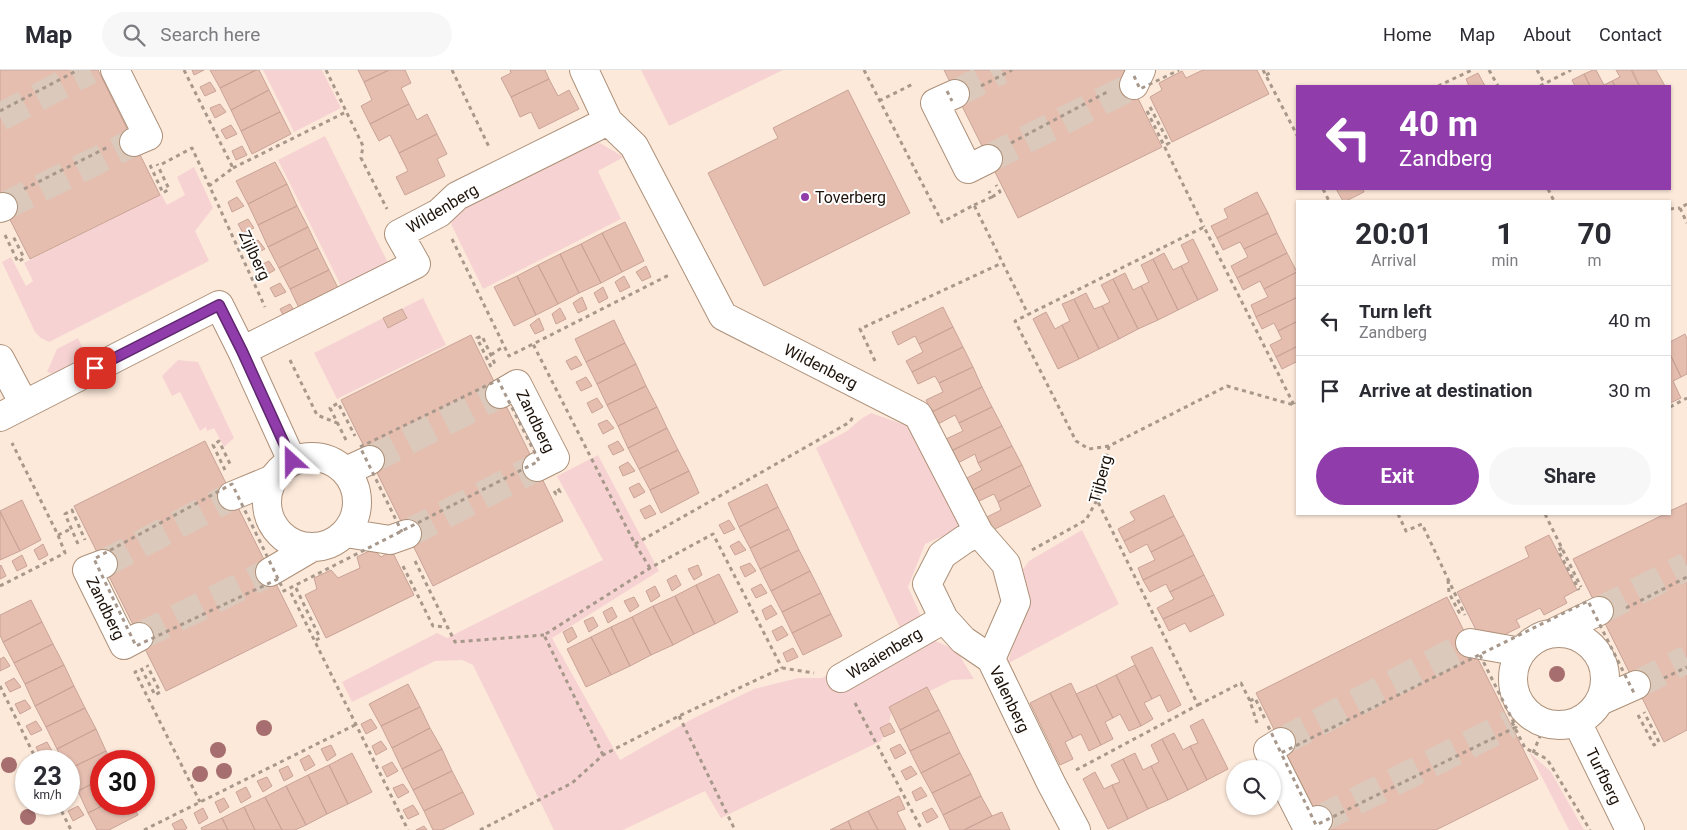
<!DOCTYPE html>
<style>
:root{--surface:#fff;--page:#f7f7f7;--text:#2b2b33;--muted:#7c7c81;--line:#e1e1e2;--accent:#903caa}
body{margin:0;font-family:Roboto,sans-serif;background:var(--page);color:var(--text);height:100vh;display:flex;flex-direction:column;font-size:19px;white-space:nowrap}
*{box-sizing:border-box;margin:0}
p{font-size:16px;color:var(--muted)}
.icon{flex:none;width:28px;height:28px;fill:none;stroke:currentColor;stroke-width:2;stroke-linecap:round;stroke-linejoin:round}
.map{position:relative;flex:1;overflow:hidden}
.panel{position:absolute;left:1296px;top:130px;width:375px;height:315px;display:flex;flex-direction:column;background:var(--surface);border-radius:0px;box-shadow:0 1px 4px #0004}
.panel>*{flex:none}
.hud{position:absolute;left:1296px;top:15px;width:375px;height:105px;border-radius:0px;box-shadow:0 1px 4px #0004;background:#903caa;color:#fff;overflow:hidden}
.controls{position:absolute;left:1226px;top:690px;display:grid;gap:10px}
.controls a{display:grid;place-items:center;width:55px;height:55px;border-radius:50%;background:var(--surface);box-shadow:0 1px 4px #0004;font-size:25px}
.speed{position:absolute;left:15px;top:680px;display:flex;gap:10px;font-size:25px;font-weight:700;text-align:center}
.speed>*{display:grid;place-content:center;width:65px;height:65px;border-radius:50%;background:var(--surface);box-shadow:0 1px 4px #0004;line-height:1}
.speed small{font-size:12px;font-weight:400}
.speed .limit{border:8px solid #d22;background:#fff;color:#111}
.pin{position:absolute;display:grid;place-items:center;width:42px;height:42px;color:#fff;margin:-21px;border-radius:10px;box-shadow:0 2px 8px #0006}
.me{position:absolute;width:55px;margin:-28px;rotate:336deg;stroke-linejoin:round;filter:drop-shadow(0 0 4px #0008)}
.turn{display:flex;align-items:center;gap:18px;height:105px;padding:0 20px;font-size:22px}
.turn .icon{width:65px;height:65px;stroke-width:2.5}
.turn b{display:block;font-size:35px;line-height:42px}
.eta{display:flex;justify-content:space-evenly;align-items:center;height:85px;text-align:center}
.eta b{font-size:30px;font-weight:700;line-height:35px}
.button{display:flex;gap:10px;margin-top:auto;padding:10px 20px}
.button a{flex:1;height:58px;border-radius:30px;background:var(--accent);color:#fff;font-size:20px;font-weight:700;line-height:58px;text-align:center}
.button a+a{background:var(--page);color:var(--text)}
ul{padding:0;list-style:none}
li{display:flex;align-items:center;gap:15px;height:70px;padding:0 20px;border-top:1px solid var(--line)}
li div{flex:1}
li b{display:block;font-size:19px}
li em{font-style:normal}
header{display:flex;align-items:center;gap:30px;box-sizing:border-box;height:70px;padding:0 25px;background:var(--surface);border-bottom:1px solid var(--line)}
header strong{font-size:24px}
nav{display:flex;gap:28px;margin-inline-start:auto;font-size:18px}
.search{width:350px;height:45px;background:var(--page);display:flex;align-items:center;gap:12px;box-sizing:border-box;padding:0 18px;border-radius:28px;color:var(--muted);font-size:19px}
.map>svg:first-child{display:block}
.green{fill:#f6d3d2}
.building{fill:#e5beb0;stroke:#c9a396}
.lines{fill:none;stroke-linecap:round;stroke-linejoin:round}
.minor-tunnel{stroke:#dbc9bb;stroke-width:28;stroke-dasharray:28 14;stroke-linecap:butt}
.minor-casing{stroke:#ad9078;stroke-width:30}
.path{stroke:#a8988b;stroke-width:3;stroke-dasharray:4 4;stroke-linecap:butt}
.minor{stroke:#fff;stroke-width:28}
.path-bridge{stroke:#a8988b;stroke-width:3;stroke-dasharray:4 4;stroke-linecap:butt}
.tree{fill:#a66e6f}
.route-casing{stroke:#5e276e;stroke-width:12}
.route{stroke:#903caa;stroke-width:9}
.poi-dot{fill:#903caa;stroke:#fff;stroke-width:2}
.labels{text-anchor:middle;stroke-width:4;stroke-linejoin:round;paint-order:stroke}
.poi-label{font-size:16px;fill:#1e130a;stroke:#fff;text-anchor:start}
.street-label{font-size:16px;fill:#1e130a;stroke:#fff}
</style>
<header>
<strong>Map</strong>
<div class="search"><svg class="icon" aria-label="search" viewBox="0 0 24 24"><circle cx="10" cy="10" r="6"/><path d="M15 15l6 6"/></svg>Search here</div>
<nav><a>Home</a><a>Map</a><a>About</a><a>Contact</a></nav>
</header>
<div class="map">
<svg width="1687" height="760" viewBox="0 0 1687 760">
<rect width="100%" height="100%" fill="#fce9da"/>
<!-- green -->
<path class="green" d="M263 0H322L341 38 294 62Z
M641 0H783L669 56Z
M325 66 391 199 344 222 278 90Z
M591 68 624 87 598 101 621 149 483 219 451 154 460 132Z
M194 97 213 138 195 161 209 191 49 272 41 268 35 262 2 192 11 187 26 216 33 211 24 193 161 124 167 135 185 125 177 107Z
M423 228 446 275 337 329 314 283Z
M78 268 87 287 53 304 47 302 57 279Z
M178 290 198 292 234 368 224 377 214 358 207 361 206 357 200 361 180 322 172 326 162 306Z
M871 343 916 359 965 456 925 474 908 517 931 569 956 580 974 609 952 610 892 640 888 657 881 671 721 748 705 721 623 760H554L473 595 462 590 435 591 352 632 342 612 437 563 447 568 603 490 557 406 598 385 659 501 552 568 620 690 694 648 754 619 798 608H822L901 560 816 378 847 361 861 349Z
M1082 460 1119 534 1007 594 1027 530 1018 506 1029 491Z
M1529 682 1551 702 1584 760H1569Z"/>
<!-- building -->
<path class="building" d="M0 0H98L160 125 30 189 0 130Z
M192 0H204L194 5Z
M210 0H256L220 18Z
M256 0H259L269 20 231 40 220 18Z
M358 0H389L364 12Z
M389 0H405L411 13 401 18 409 34 370 54 361 36 372 30 364 12Z
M510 0H545L549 9 511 27 501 8 511 3Z
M944 0H1124L1162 77 1018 148Z
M1203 0H1257L1269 24 1172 72 1150 27 1162 20 1159 13 1182 1 1186 8Z
M1593 0H1596L1604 15 1612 11 1615 16H1590L1584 4Z
M1616 0H1631L1639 16H1615L1612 11 1620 7Z
M1632 0H1656L1665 16H1640Z
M1478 3 1485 16H1469L1466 9Z
M1584 4 1590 16H1575L1572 10Z
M549 9 558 26 569 20 579 39 539 59 531 42 520 47 511 27Z
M210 12 216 21 205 26 200 17Z
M269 20 280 42 241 61 231 40Z
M848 20 910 143 764 216 708 103 778 68 773 58Z
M220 34 226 42 215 48 210 38Z
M409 34 417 50 427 44 437 64 399 83 390 65 379 71 370 54Z
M280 42 291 64 252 84 241 61Z
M231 55 237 64 226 69 221 60Z
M437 64 447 84 437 89 445 106 405 125 396 107 408 101 399 83Z
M242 76 247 85 236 90 232 81Z
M275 92 287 114 248 134 236 111Z
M287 114 297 136 258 155 248 134Z
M1336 119H1363L1364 122 1346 131H1343Z
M1257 122 1268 143 1217 168 1211 156 1228 148 1224 139Z
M237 127 244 136 232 142 228 132Z
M297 136 308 157 268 177 258 155Z
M1268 143 1277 163 1244 179 1240 172 1223 180 1217 168Z
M248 149 254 158 243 163 238 154Z
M625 152 644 191 622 202 602 163Z
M308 157 318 178 279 198 268 177Z
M602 163 622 202 601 213 581 174Z
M1277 163 1287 183 1237 208 1231 196 1248 187 1244 179Z
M1193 169 1218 220 1198 230 1181 196 1189 192 1181 175Z
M258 170 265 179 254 184 249 175Z
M581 174 601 213 579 223 560 184Z
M318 178 329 200 290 219 279 198Z
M1164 183 1173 200 1181 196 1198 230 1178 240 1153 189Z
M1287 183 1297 202 1264 219 1260 211 1243 220 1237 208Z
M560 184 579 223 558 234 538 195Z
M1153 189 1178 240 1158 250 1141 216 1149 212 1141 195Z
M269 191 275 200 264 206 259 196Z
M538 195 558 234 536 245 517 206Z
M646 196 651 207 642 211 636 202Z
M329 200 340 222 301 242 290 219Z
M1297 202 1298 227 1256 247 1251 235 1268 227 1264 219Z
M1125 203 1133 220 1141 216 1158 250 1138 259 1113 209Z
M517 206 536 245 514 256 494 217Z
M624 206 630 217 620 222 615 212Z
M1113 209 1138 259 1119 269 1102 236 1110 232 1101 215Z
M280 213 286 222 275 227 270 218Z
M603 217 608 228 599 233 594 223Z
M1086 223 1094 239 1102 236 1119 269 1099 279 1074 229Z
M582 227 587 239 578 243 573 233Z
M1298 227V251L1278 261 1274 253 1262 259 1256 247Z
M1074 229 1099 279 1079 289 1062 255 1070 251 1062 234Z
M290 234 296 243 285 249 280 239Z
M943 237 953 257 919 274 915 266 898 275 892 262Z
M560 238 566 249 556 254 552 244Z
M402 239 407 248 388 258 383 248Z
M1046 242 1055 259 1062 255 1079 289 1058 299 1033 249Z
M539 248 544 260 535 264 530 255Z
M614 250 625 273 586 292 575 269Z
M1298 251V276L1276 287 1270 275 1282 269 1278 261Z
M953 257 963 277 912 302 906 291 923 282 919 274Z
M1685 264 1687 269V304L1681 307 1670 284V272Z
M471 265 563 451 433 516 341 330Z
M625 273 636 294 597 314 586 292Z
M1298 276V291L1282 299 1276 287Z
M963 277 973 297 939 313 935 306 918 314 912 302Z
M1670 284 1681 307 1673 311 1681 328 1670 333Z
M576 286 582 295 571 300 566 291Z
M636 294 646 316 607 335 597 314Z
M973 297 982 317 932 342 926 330 943 322 939 313Z
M586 307 592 316 581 321 576 312Z
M646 316 657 337 618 356 607 335Z
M982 317 992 337 959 353 955 345 938 354 932 342Z
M597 328 603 337 592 343 587 333Z
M657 337 667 358 628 378 618 356Z
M992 337 1002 356 951 381 946 369 963 361 959 353Z
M607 350 614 358 603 364 598 354Z
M1002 356 1012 376 978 393 975 384 958 393 951 381Z
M667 358 678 380 639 399 628 378Z
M205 371 297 556 166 621 74 436Z
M618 371 624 380 613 385 608 376Z
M1012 376 1022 395 971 421 965 409 982 400 978 393Z
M678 380 689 401 650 420 639 399Z
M628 392 635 401 623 406 619 397Z
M1022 395 1031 415 998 432 994 424 977 432 971 421Z
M689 401 699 423 661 443 650 420Z
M639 413 645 422 634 428 629 418Z
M767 414 778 437 739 457 728 433Z
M1031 415 1041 436 991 461 985 448 1001 440 998 432Z
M1164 425 1174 446 1124 471 1118 459 1135 450 1130 442Z
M22 430 41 470 20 481 0 441Z
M1687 433V660L1664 672 1573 489 1665 444H1670V441Z
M650 435 656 444 645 449 640 440Z
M778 437 789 459 750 478 739 457Z
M0 442 20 481 0 490Z
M1174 446 1184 465 1151 482 1147 474 1130 483 1124 471Z
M729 450 735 459 724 464 719 455Z
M789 459 799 480 760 499 750 478Z
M1184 465 1194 485 1143 510 1138 498 1155 490 1151 482Z
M1549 465 1577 520 1564 527 1567 533 1544 545 1540 538 1516 550 1520 557 1496 569 1493 562 1480 568 1457 522 1529 487 1525 477Z
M739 471 746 480 735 485 730 476Z
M43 474 48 485 39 490 34 480Z
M373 479 381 487 392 481 414 525 326 568 305 525 317 519 314 508 331 500 338 508 360 498 357 487Z
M799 480 810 501 771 521 760 499Z
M22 485 27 496 17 501 12 491Z
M1194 485 1204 505 1170 522 1166 514 1150 522 1143 510Z
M750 493 756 501 745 507 740 497Z
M1 495 6 506 0 509V496Z
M698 495 702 505 694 510 688 499Z
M810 501 821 523 782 542 771 521Z
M719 504 738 542 715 554 696 515Z
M676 505 681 515 672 521 667 510Z
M1204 505 1214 525 1163 549 1157 538 1174 529 1170 522Z
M761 514 767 523 756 528 751 519Z
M696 515 715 554 694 564 675 526Z
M655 516 660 526 651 532 646 521Z
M821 523 831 544 792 563 782 542Z
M1214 525 1224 545 1190 562 1185 553 1169 561 1163 549Z
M675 526 694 564 673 575 653 536Z
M634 527 639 536 630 542 624 531Z
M1447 527 1538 709 1436 760H1324L1256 623Z
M31 530 42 552 3 572 0 565V545Z
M771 535 777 544 766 550 762 540Z
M653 536 673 575 651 585 632 547Z
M612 537 617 547 608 553 603 542Z
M831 544 842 566 803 585 792 563Z
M593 547 598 556 589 562 584 551Z
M632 547 651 585 630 596 611 557Z
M42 552 53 574 14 593 3 572Z
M782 556 788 565 777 571 772 561Z
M572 557 577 567 568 573 563 562Z
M611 557 630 596 611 605 591 567Z
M591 567 611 605 586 617 567 579Z
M53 574 64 595 25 614 14 593Z
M1152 577 1181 635 1168 642 1160 625 1152 629 1131 587Z
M793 578 798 587 787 592 783 583Z
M4 587 10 596 0 601V589Z
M64 595 74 616 35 636 25 614Z
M1135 595 1152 629 1144 633 1153 649 1141 656 1116 605Z
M1116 605 1141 656 1129 661 1120 644 1113 648 1096 615Z
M14 608 21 617 10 622 5 613Z
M1071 613 1101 675 1089 681 1081 664 1073 668 1050 623Z
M408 614 420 637 381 656 369 634Z
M1096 615 1113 648 1105 652 1113 669 1101 675 1076 624Z
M74 616 85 638 46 657 35 636Z
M927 617 939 640 900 660 889 637Z
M1050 623 1073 668 1065 672 1073 689 1060 695 1030 633Z
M25 630 31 638 20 644 15 634Z
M420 637 430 658 392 678 381 656Z
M85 638 96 659 57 679 46 657Z
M939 640 950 662 910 681 900 660Z
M371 649 377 658 366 664 361 654Z
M1203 649 1228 699 1207 710 1190 676 1198 673 1190 656Z
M36 651 42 660 31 665 26 656Z
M890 653 895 662 884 667 880 658Z
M430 658 442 679 402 699 392 678Z
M96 659 106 681 69 699V691H63L57 679Z
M950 662 960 683 921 703 910 681Z
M1174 663 1183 680 1190 676 1207 710 1188 720 1162 669Z
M1162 669 1188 720 1168 730 1151 696 1159 692 1151 675Z
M381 671 387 679 376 685 372 676Z
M47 672 52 681 41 687 36 677Z
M900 674 906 683 895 689 890 679Z
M331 675 336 685 327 691 321 679Z
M442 679 452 701 413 720 402 699Z
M106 681 111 691H101V709L78 721 69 703V699Z
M352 683 372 722 348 734 329 695Z
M960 683 971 704 932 723 921 703Z
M1135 683 1143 700 1151 696 1168 730 1148 739 1123 689Z
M309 685 315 695 305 701 300 690Z
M1123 689 1148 739 1128 749 1112 715 1120 712 1111 695Z
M392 692 398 701 387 707 382 697Z
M329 695 348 734 327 744 308 705Z
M288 696 293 706 284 711 279 700Z
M911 696 917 704 906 710 901 701Z
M452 701 463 722 424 741 413 720Z
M1095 702 1104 719 1112 715 1128 749 1108 759 1083 709Z
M971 704 981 726 943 745 932 723Z
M308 705 327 744 306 755 286 716Z
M267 707 272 716 263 722 257 711Z
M101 709V734H106L88 743 78 721Z
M403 714 409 722 398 728 393 718Z
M69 716 73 724 69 726Z
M286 716 306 755 295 760H282L265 727Z
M246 717 251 727 241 733 236 722Z
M921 717 927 726 916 731 912 722Z
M463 722 474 744 442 760H433L424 741Z
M899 726 905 739 897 742 906 760H878L868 741Z
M981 726 992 746 964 760H950L943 745Z
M265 727 282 760H255L244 737Z
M224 728 229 737 220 743 215 732Z
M106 734H132L138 745 109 760H97L88 743Z
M413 735 419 744 408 749 403 740Z
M78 736 84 745 73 751 68 741Z
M244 737 255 760H228L222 748Z
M203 738 208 748 199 754 194 743Z
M932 738 938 747 927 753 922 743Z
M868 741 878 760H852L848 751Z
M1002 742 1010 760H964L992 746Z
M222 748 228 760H202L201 758Z
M182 749 187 758 185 760H175L172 754Z
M848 751 852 760H830Z
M424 756 427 760H416Z"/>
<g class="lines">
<!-- minor-tunnel -->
<path class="minor-tunnel" d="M955 24 1001 0
M0 47 90 0
M988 89 1134 15
M3 137 134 72
M370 390 500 324
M407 464 537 397
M103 494 232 426
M1599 541 1687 496
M139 567 270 502
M1636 615 1687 589
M1281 672 1470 573
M1318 750 1510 654"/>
<!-- minor casing -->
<g class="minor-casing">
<path id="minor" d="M115 0 148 66 134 72
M584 0 608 51 634 76 723 246 918 345 979 463 1006 494 1016 532 991 589 1051 713 1076 760
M1134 15 1141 0
M955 24 935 33 968 99 988 89
M0 138 3 137
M242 281 416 194 399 164 439 143 457 126 608 51
M0 289 24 334
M500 324 517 314 555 388 537 397
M0 347 219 235 242 281 292 391
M267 432a45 45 0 1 1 90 0a45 45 0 1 1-90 0Z
M346 401 370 390
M232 426 273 409
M346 463 390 470 407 464
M103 494 87 500 124 575 139 567
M270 502 311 478
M944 549 927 514 942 485 965 469 979 463
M1555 562 1599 541
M1513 609a46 46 0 1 1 92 0a46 46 0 1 1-92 0Z
M1470 573 1521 582
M841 608 944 549 963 570 991 589
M1600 631 1636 615
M1577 652 1630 760
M1281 672 1268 680 1306 755 1318 750"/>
</g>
<!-- path -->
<path class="path" d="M184 0 233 98 209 116
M326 0 363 76 361 88 387 139
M452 0 490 79
M864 0 942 152 974 135 1028 244
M1263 0 1298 67
M1489 0 1498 16
M1537 0 1545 14
M1266 5 1270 3 1268 0
M981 16 1012 0
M1438 16 1472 0
M1540 16 1571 0
M879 31 913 14
M1150 37 1169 73 1164 76
M0 41 78 0
M1147 41 1204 157
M1011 73 1107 22
M162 94 192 78 265 237
M150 95 163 123 169 119 157 94
M233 98 346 42
M24 119 108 77
M1323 119 1329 131
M1548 119 1554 131
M992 127 1000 122 996 115
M1687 134 1680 138 1687 153
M974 135 992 127 989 121
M1670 139 1680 138
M5 165 18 192 24 188 12 164
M452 169 509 286 533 274
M491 285 504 276
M290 290 317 345 337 353
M875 291 860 259 1002 193
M491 297 477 268 482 266 495 294
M1670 337 1687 328
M346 370 330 338 338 333 355 366
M1109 376 1089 379 1076 371 1015 251 1204 157 1294 335
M225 400 213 375 219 371 231 396
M554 421 556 424 560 422 557 417
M1398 444 1406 461 1422 454 1465 545
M1545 444 1581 517
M58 465 71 459
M78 474 65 444 72 440 85 470
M635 474 850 352 854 345
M1562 478 1558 480 1579 520
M1032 480 1086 450 1097 430 1109 376 1227 316 1294 335 1298 333
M415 491 455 572 544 565
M403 496 433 556 447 557
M650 498 635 474 533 274 669 205
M1448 510 1449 523 1461 546
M0 516 65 483 58 465 12 373
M296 518 320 568 314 571
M291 523 408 760
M1626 538 1687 507
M141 598 155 625 160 622 147 595
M137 601 135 602 200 732
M1664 608 1687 597
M0 616 37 691
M1250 631 1255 628 1265 649
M855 633 922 760
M1198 635 1241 613 1250 631 1257 653
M1638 645 1654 675 1659 672 1644 642
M679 646 735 760
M1512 652 1525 678 1547 689 1590 760
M1533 683 1546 652
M603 685 544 565 650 498 713 464 782 598
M1076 700 1198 635 1097 430
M58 734 71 760
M144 760 355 655
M480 760 572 713 603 685 679 646 782 598 814 603"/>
<!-- minor -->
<use href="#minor" class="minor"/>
<!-- path-bridge -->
<path class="path-bridge" d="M1134 6 1140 19 1179 0
M947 21 952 31
M278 509 136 576 94 489 232 414 284 521 539 391 498 310 360 377 402 462
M1480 585 1516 657 1316 755 1281 683 1588 531 1634 623
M1268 656 1281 683"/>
</g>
<!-- trees -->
<g class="tree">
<circle cx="1557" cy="604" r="8"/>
<circle cx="264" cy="658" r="8"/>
<circle cx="218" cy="680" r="8"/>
<circle cx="9" cy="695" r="8"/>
<circle cx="224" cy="701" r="8"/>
<circle cx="200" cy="704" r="8"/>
<circle cx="28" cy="747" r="8"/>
</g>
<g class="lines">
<!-- route casing -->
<g class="route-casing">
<path id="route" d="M95 298 219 235 242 281 292 391"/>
</g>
<!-- route -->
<use href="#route" class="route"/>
</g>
<!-- markers -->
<circle class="poi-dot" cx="805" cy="127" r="5"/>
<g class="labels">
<!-- poi labels -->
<g class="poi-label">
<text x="815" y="133">Toverberg</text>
</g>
<!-- street labels -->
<g class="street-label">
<text transform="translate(442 138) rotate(-31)" y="6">Wildenberg</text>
<text transform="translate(255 185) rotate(65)" y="6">Zijlberg</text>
<text transform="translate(821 296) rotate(27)" y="6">Wildenberg</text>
<text transform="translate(536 351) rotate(64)" y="6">Zandberg</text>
<text transform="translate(1100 409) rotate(-75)" y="6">Tijberg</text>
<text transform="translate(106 538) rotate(64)" y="6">Zandberg</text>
<text transform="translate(884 583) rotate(-31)" y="6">Waaienberg</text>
<text transform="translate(1010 629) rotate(64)" y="6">Valenberg</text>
<text transform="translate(1604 706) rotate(64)" y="6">Turfberg</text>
</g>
</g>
</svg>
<div class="controls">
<a><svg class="icon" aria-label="search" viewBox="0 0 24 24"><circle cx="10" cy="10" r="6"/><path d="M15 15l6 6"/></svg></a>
</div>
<div class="speed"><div>23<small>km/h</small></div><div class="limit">30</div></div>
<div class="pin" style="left:95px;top:298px;background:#d93025"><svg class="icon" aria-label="arrive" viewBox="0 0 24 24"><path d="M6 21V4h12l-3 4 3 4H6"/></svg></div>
<svg class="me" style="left:292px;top:391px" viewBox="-20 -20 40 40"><path d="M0-17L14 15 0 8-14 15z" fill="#903caa" stroke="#fff" stroke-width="4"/></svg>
<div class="hud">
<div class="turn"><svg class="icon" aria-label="left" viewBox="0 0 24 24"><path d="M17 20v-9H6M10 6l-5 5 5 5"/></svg><div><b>40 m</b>Zandberg</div></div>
</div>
<section class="panel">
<div class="eta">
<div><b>20:01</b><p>Arrival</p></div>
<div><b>1</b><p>min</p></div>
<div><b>70</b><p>m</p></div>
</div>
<ul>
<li><svg class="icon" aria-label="left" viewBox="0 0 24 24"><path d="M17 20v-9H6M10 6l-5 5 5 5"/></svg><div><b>Turn left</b><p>Zandberg</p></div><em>40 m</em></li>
<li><svg class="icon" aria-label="arrive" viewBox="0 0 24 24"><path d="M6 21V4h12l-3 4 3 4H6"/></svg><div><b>Arrive at destination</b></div><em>30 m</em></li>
</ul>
<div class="button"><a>Exit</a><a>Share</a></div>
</section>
</div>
